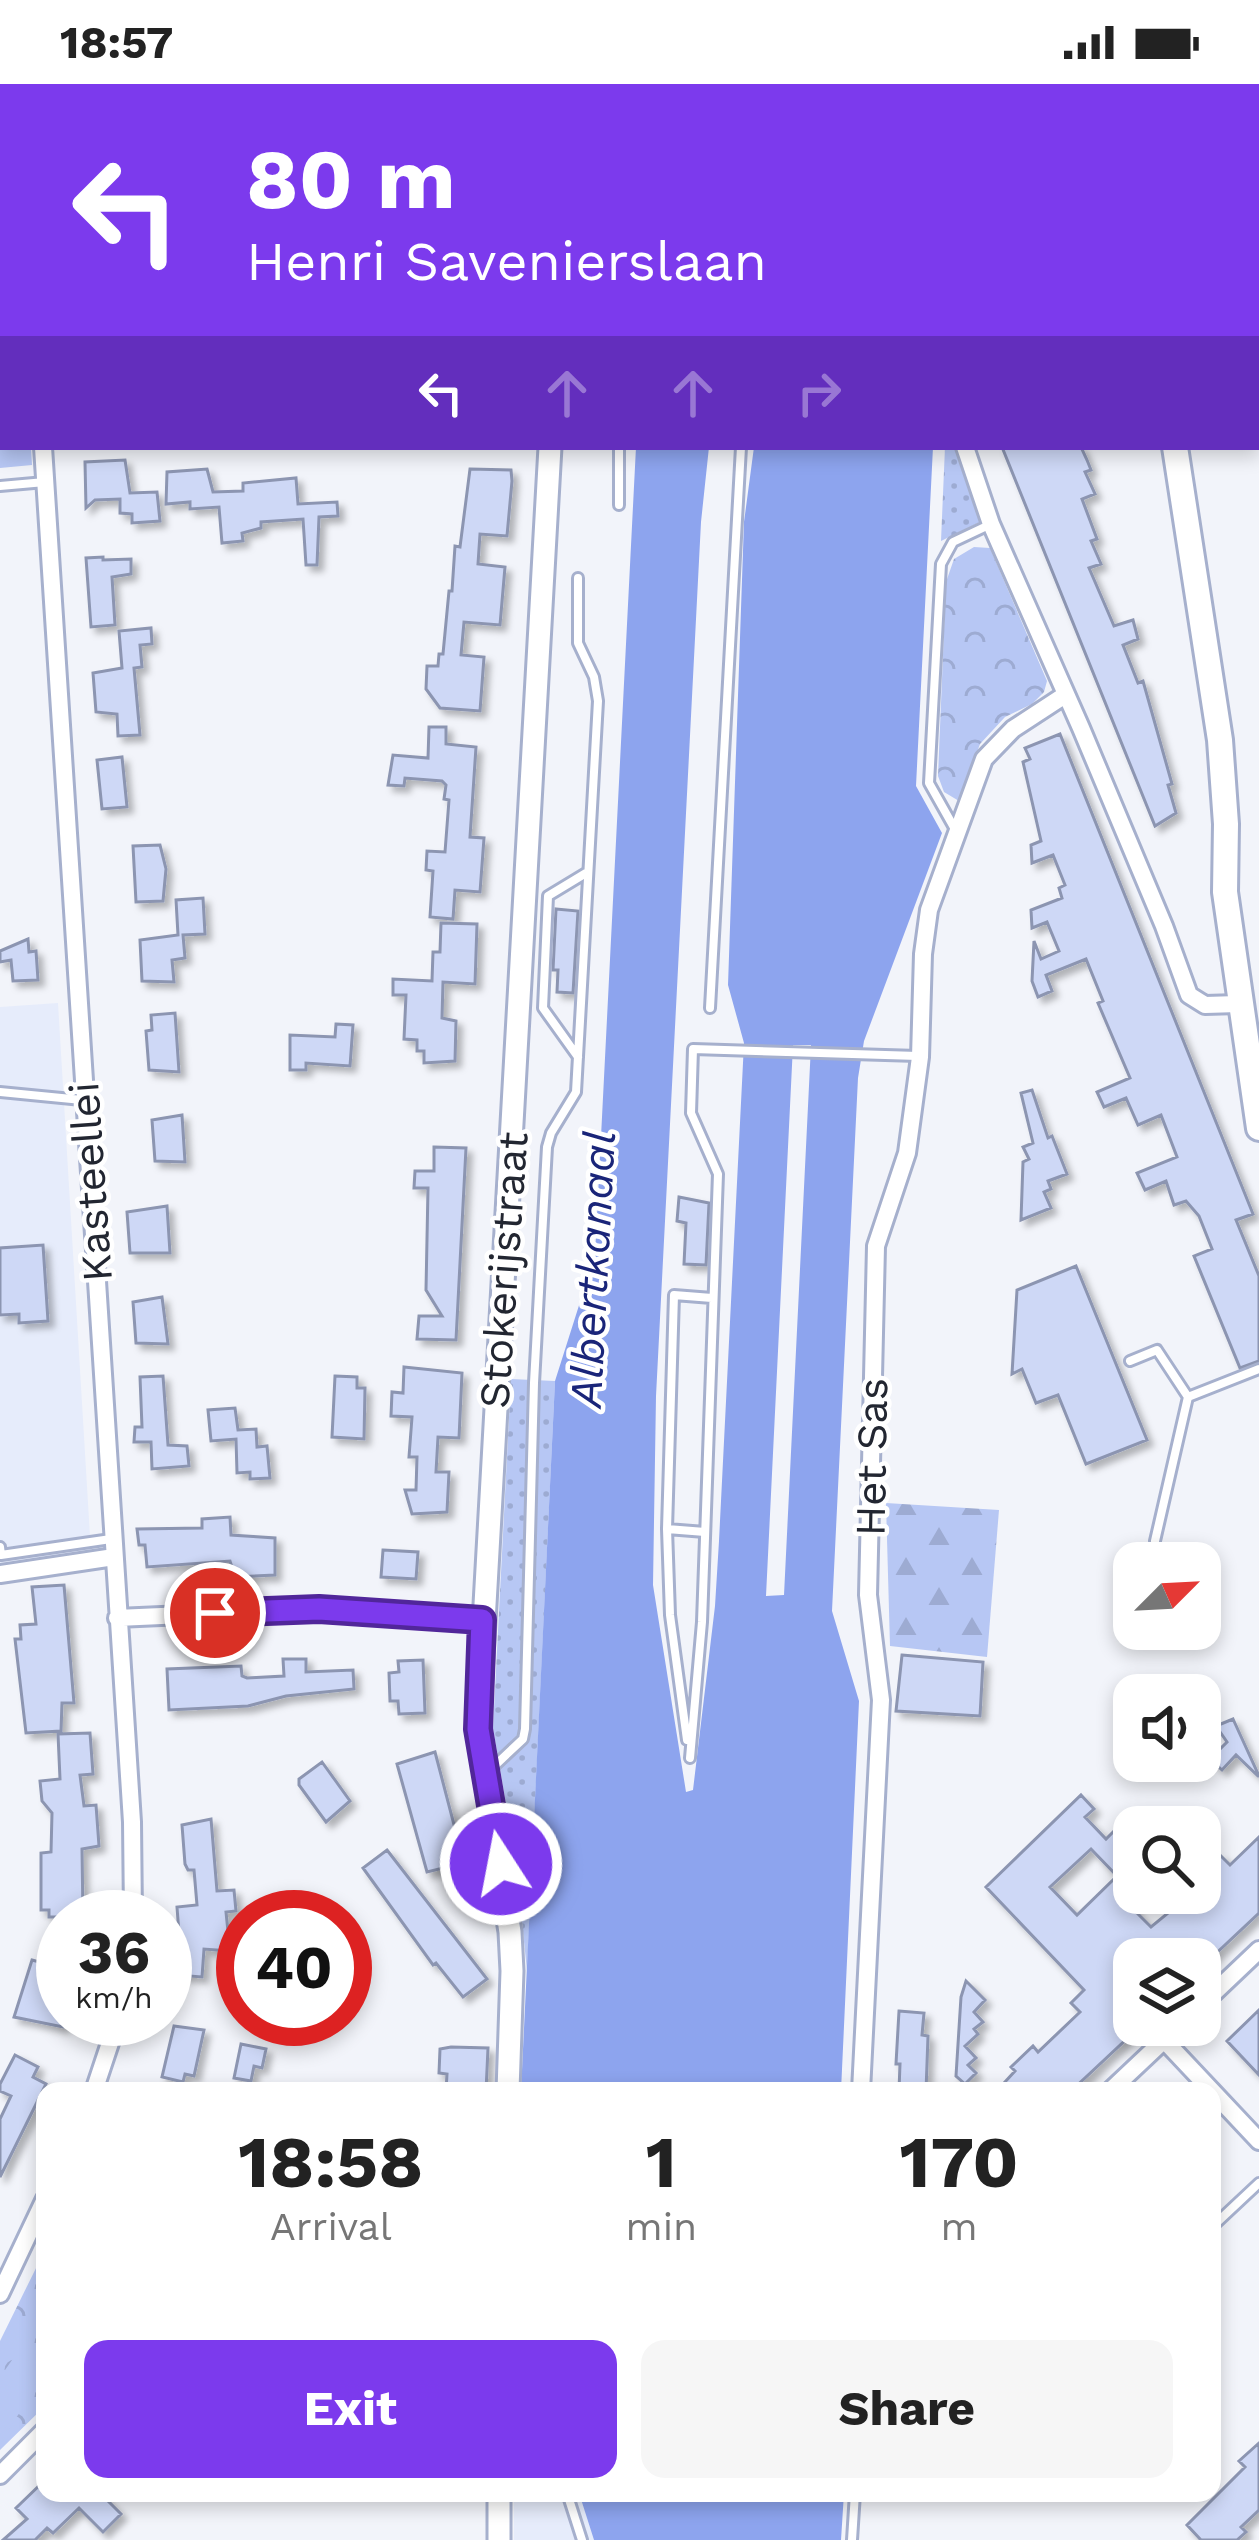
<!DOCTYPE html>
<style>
:root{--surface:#fff;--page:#f6f6f6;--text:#222;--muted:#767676;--accent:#7c3aed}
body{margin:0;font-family:"Work Sans",sans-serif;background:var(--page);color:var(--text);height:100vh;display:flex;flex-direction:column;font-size:45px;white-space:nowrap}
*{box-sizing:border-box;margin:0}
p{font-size:39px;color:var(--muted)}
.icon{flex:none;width:66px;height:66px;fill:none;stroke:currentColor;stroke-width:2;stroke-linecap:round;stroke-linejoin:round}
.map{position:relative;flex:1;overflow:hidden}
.panel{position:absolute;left:36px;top:1998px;width:1185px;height:420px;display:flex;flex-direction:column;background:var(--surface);border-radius:24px;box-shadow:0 6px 18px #0003}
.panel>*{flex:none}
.hud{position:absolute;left:0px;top:0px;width:1260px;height:366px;box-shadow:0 6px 18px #0003;background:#7c3aed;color:#fff;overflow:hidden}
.needle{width:78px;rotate:66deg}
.buttons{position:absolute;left:1113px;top:1458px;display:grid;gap:24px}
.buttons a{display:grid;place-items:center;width:108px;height:108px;border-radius:24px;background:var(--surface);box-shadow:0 6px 18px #0003;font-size:60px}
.speed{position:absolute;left:36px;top:1806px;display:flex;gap:24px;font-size:60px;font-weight:700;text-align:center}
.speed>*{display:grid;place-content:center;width:156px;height:156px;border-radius:50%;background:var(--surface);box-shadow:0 6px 18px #0003;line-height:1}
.speed small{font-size:30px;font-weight:400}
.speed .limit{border:18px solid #d22;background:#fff;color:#111}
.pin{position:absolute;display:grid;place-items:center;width:102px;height:102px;color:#fff;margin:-51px;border:6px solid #fff;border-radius:50%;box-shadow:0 3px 12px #0007}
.me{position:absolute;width:132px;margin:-66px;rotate:349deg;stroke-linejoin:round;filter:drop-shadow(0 0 9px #0008)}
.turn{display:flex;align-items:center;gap:42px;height:252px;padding:0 48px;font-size:54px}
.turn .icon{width:156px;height:156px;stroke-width:2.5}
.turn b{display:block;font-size:84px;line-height:102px}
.lanes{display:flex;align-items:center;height:114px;padding:0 48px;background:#0003;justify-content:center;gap:60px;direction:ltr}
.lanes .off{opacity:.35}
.eta{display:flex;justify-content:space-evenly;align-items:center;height:204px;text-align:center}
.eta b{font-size:72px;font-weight:700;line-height:84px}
.cta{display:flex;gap:24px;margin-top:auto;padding:24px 48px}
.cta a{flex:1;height:138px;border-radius:24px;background:var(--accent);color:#fff;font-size:48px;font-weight:700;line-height:138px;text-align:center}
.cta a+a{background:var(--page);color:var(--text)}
.status{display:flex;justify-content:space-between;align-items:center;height:84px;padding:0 60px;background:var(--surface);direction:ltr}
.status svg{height:33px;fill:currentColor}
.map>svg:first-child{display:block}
.built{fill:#e6ecfb}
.grass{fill:url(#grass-dots)}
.forest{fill:url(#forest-firs)}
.park{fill:url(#park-crowns)}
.pitch{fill:#b7c7f4}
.water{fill:#8da4ee;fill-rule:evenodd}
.building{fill:#ced8f6;stroke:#8c95b1;stroke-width:3;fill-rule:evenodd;filter:url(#shadow)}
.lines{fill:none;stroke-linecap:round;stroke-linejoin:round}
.service-casing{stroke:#a6b0cd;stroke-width:14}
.minor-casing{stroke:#a6b0cd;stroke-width:22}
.tertiary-casing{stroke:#a6b0cd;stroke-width:27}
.secondary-casing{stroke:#a6b0cd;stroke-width:30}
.service{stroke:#fff;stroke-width:8}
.minor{stroke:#fff;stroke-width:16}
.tertiary{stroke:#fff;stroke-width:21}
.secondary{stroke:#fff;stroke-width:24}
.route-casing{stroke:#51269a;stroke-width:30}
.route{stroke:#7c3aed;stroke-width:21}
.labels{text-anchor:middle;stroke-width:9;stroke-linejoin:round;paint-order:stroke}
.street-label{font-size:42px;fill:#222631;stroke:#fff}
.water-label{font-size:45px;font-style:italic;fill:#1a2579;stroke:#fff}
</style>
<div class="status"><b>18:57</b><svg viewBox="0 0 49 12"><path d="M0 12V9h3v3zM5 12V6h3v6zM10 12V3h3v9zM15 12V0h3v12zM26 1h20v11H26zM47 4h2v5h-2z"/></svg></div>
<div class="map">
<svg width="1259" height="2456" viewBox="0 0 1259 2456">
<defs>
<pattern id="grass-dots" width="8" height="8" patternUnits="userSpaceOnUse" patternTransform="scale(3)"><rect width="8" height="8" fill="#b7c7f4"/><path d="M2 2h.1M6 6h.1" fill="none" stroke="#9dabd2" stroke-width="1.8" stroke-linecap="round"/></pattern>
<pattern id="forest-firs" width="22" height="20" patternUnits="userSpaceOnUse" patternTransform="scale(3)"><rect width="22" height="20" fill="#b7c7f4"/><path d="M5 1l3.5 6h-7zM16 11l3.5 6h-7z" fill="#9dabd2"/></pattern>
<pattern id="park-crowns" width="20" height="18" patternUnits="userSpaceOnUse" patternTransform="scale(3)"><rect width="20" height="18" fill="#b7c7f4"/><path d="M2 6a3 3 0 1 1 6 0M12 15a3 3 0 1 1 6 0" fill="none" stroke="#9dabd2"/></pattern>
<filter id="shadow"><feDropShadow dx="5.5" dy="5.5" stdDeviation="3" flood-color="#0004"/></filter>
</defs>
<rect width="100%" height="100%" fill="#f2f4fa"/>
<!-- built -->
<path class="built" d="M58 919 91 1469 0 1483V923Z
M514 2409H579L594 2456H514Z"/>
<!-- grass -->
<path class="grass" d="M945 363H959L982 437 941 457Z
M511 1295 555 1297 527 1887 516 1778 493 1644Z"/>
<!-- forest -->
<path class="forest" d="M886 1419 999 1426 987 1573 890 1562Z"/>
<!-- park -->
<path class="park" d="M0 0 4 3 3 363H31L32 381 0 384Z
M974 463 990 464 1047 597 1044 608 1032 620 1005 633 980 660 959 717 944 708 938 692 946 498 954 475Z
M39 2178 45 2181V2322L0 2366V2257Z"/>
<!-- pitch -->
<path class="pitch" d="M17 2269 45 2289 9 2345 0 2340V2293Z"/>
<!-- water -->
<path class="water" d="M636 363H709L701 438 656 1312 653 1501 686 1708 693 1706 715 1522 719 1457 744 959 728 901 744 438 754 363H933L916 702 942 749 864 957 858 994 832 1527 859 1617 841 2007H521L555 1297 595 1171ZM793 961H811L784 1511 766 1512Z
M579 2409H844L841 2456H594Z"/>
<!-- building -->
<path class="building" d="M1002 363H1081L1087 376 1091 386 1085 388 1095 410 1082 415 1097 455 1091 457 1101 480 1089 484 1114 542 1133 536 1138 555 1123 561 1138 599 1143 597 1172 700 1168 701 1176 729 1155 742Z
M125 376 130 409 157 408 160 437 132 439V430L120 429V415L95 416 86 424 85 378Z
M207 385 213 408 243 407V399L296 394 298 420 337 418 338 432 319 433 317 481H306L303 435 261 438V444L242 449 243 457 222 459 219 423 190 425V418L166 420 167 388Z
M470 385 511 386 512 397 507 452 480 450 478 480 505 483 500 541 464 538 461 571 484 573 480 627 440 624 426 605 427 582H438L439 570H443L449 507H452L455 462 460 463Z
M103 473V476L131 475V490L112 493 115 541 91 543 86 474Z
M151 544 152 560 140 561 142 583 134 584 140 651 118 652 117 630 96 628 93 589 122 584 119 547Z
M429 643H446V660L476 663 470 753 484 754 480 808 455 806 453 835 430 833 433 787 426 786 427 767 445 768 449 716 444 715 446 701 442 697 405 694 404 702 388 701 393 671 428 674Z
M1060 650 1253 1130 1236 1136 1259 1192V1277L1240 1284 1194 1172 1212 1165 1199 1132 1186 1117 1174 1121 1166 1097 1145 1106 1137 1089 1177 1073 1161 1031 1138 1041 1126 1014 1104 1023 1097 1008 1130 994 1098 919 1103 917 1086 875 1046 891 1052 907 1038 913 1032 897 1034 857 1041 875 1059 867 1047 838 1032 844 1031 826 1062 814 1059 804 1065 801 1053 771 1032 779 1031 761 1041 757 1023 678 1030 675 1025 664Z
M122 673 127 723 102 725 97 676Z
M160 761 166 785 163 817 136 818 133 762Z
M203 814 205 850 183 851 185 874 172 876 174 898 142 897 140 856 178 851 176 816Z
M556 825 578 827 573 909 557 908 558 886H553Z
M441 839 477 840 475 900 443 898 442 934 456 937 455 977 424 979V967H417V956L404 955 406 911H393V895L432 897 433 868H440Z
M28 855 29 868 36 867 38 896 13 897 11 876 0 878V867Z
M175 929 179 988 149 986 146 947 152 946 151 931Z
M336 940 353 941 350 982 306 979V986H290V951L335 953Z
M1032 1006 1048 1054 1052 1052 1067 1090 1048 1097 1051 1105 1044 1108 1051 1124 1021 1136 1023 1078 1029 1075 1023 1063 1033 1059 1021 1009Z
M182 1031 185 1078 155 1077 152 1036Z
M434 1063 466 1064 456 1256 417 1255 419 1232H442L426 1206 428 1104H414L415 1087H434Z
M679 1113 709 1119 706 1181 684 1180 686 1139 677 1137Z
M167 1122 170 1169H130L127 1128Z
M43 1161 48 1237 19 1239V1230L0 1231V1164Z
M1076 1182 1147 1356 1086 1380 1058 1311 1036 1319 1022 1285 1012 1290 1017 1206Z
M162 1213 168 1260 136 1259 133 1218Z
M404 1283 462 1289 459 1354 438 1353 436 1388H449L447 1428 412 1430 405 1406H416L417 1373H409L412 1333 391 1332 392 1308 403 1309Z
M163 1292 168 1361 187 1362 189 1382 152 1385 151 1358H134L135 1343H142L140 1293Z
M335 1292 357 1293V1304H365L364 1355 332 1353Z
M235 1324 238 1346 256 1345 257 1363 267 1362 270 1394 250 1395V1388L237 1389 236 1355 211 1357 208 1326Z
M230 1433 231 1451 275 1454V1491L235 1493 230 1477 147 1483 145 1461H139L137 1445 202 1444V1435Z
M383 1466 418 1468 416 1495 381 1493Z
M64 1501 74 1619H62L61 1647 26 1649 15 1555H21L20 1541 36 1540 32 1503Z
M902 1571 983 1578 980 1632 896 1627Z
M283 1575H306V1588L353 1586 354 1605 286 1612 248 1622 169 1626 167 1585 241 1582 242 1592 247 1594 284 1592Z
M423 1576 425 1629 399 1630 398 1617H390L389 1589 399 1588 398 1577Z
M1233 1635 1259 1692H1258L1236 1671 1222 1686 1210 1675 1227 1658 1216 1642Z
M90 1649 93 1690 80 1691 84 1722 96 1721 99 1762 82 1765 83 1833H49V1826H41V1769L51 1768 52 1729 42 1717 40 1697 60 1695 58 1650Z
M435 1668 464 1779 427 1788 397 1680Z
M322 1678 350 1717 326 1738 299 1701V1695Z
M1081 1711 1094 1725 1085 1733 1106 1755 1114 1747 1134 1767V1826L1151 1843 1184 1816 1177 1809H1200V1800L1214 1787 1209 1782 1220 1771 1230 1781 1259 1753V1829L1210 1875H1134V1948L1071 2007H1011L1004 1999 1015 1987 1011 1983 1033 1962 1038 1968 1080 1928 1071 1919 1084 1906 986 1803ZM1091 1765 1117 1792 1077 1831 1050 1803Z
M211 1735 217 1807 234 1806 236 1827 226 1828 230 1867 204 1865 202 1893 176 1891 180 1863 177 1823 197 1821 194 1786H188L185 1780 182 1741Z
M387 1766 487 1895 463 1913 436 1879 433 1881 363 1784Z
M32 1876 47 1880 44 1894 63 1898V1943L14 1933Z
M966 1897 985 1916 974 1928 983 1938 974 1945 978 1950 965 1962 976 1974 968 1981 976 1989 965 2000 956 1992 961 1913Z
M1259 1926V1991L1227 1957Z
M899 1927 924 1929 922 1951 928 1952 926 2007 899 2006 900 1980H896Z
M174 1942 204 1946 194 1992 185 1990 183 1998 162 1993Z
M241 1960 266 1965 262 1984 254 1982 251 1997 234 1994Z
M451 1963 488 1964 486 2007H446L447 1990 439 1989 440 1965Z
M15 1971 38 1983 33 1993 46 2000 0 2093V2035L11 2012 0 2007V2000Z
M1259 2359V2426L1241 2443 1246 2448 1237 2456H1201L1187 2441 1245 2383 1239 2377Z
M45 2396V2409H100L121 2430 103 2448 79 2424 53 2449 47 2444 35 2456H3L27 2435 16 2424Z"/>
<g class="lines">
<!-- service casing -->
<g class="service-casing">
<path id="service" d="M0 402 45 398
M619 421V363
M956 747 929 699 941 480 953 458 989 441
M710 924 741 363
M578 973 543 924 548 812 586 789
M0 1008 82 1016
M1130 1277 1157 1266 1188 1313 1259 1285
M667 1445 705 1448
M1155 1457 1188 1313
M0 1463 1 1471 111 1455
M687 1656 670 1531 667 1445 674 1211 712 1214
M690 1674 702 1538 718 1090 691 1029 693 965 918 972
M489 1687 523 1655 525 1645 534 1299 547 1063 551 1049 576 1008 598 617 594 593 578 559V494
M1212 2143 1259 2099
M567 2409 582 2456
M852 2456 855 2409"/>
</g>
<!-- minor casing -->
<g class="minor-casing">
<path id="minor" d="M19 0V3
M977 3V0
M43 363 132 1738 133 1833
M965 363 991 440 1081 644 1164 842 1189 911 1205 921 1238 920
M0 1490 114 1473
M117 1534 319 1525 481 1536
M1200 1922 1259 1866
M1164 1956 1212 2007
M94 2007 118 1935
M861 2007 881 1616 868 1511 876 1162 907 1069 920 973 923 870 929 826 984 675 1013 645 1065 611
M1110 2007 1180 1941
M1212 2007 1259 2057
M0 2210 45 2115
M0 2391 45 2346"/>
</g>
<!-- tertiary casing -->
<g class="tertiary-casing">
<path id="tertiary" d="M571 3V0
M508 2007 512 1887 510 1848 478 1645 550 363
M499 2409V2456"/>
</g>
<!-- secondary casing -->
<g class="secondary-casing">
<path id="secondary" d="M1172 3 1174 0
M1175 363 1220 656 1226 740 1225 808 1259 1044"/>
</g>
<!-- service -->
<use href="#service" class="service"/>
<!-- minor -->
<use href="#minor" class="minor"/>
<!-- tertiary -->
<use href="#tertiary" class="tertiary"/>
<!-- secondary -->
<use href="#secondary" class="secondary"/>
</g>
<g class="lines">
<!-- route casing -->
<g class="route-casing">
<path id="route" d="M215 1529 319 1525 482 1536 478 1645 501 1780"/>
</g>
<!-- route -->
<use href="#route" class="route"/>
</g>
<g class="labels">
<!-- street labels -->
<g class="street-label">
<text transform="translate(90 1098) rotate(-94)" y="15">Kasteellei</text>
<text transform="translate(503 1186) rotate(-86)" y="15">Stokerijstraat</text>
<text transform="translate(871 1373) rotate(-89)" y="15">Het Sas</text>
</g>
<!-- water labels -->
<g class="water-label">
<text transform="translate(592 1185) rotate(-87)" y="16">Albertkanaal</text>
</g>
</g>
</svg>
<div class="buttons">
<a><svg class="needle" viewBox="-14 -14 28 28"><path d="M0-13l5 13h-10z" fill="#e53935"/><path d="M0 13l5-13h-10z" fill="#767676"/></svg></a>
<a><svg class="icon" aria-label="sound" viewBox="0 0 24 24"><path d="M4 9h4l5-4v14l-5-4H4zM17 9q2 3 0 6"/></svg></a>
<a><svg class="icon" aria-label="search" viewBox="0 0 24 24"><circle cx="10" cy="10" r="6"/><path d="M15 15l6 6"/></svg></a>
<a><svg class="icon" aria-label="layers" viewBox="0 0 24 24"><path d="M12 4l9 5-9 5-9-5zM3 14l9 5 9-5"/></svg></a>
</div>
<div class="speed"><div>36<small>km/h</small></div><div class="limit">40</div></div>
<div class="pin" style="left:215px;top:1529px;background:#d93025"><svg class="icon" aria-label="arrive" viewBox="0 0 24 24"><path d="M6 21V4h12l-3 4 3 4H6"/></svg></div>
<svg class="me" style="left:501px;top:1780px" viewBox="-20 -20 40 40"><circle r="17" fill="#7c3aed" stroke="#fff" stroke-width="3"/><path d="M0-11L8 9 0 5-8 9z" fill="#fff"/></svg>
<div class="hud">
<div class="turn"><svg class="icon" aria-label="left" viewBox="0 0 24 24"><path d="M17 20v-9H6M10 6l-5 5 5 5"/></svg><div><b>80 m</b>Henri Savenierslaan</div></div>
<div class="lanes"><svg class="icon" aria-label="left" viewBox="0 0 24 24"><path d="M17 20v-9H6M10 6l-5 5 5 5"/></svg><svg class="icon off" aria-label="ahead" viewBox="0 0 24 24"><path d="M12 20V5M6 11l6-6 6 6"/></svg><svg class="icon off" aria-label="ahead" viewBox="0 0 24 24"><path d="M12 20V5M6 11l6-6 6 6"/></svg><svg class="icon off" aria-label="right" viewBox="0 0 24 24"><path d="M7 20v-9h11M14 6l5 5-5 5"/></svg></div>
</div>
<section class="panel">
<div class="eta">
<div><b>18:58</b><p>Arrival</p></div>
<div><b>1</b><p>min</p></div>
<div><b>170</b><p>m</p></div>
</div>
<div class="cta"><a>Exit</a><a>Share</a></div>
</section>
</div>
